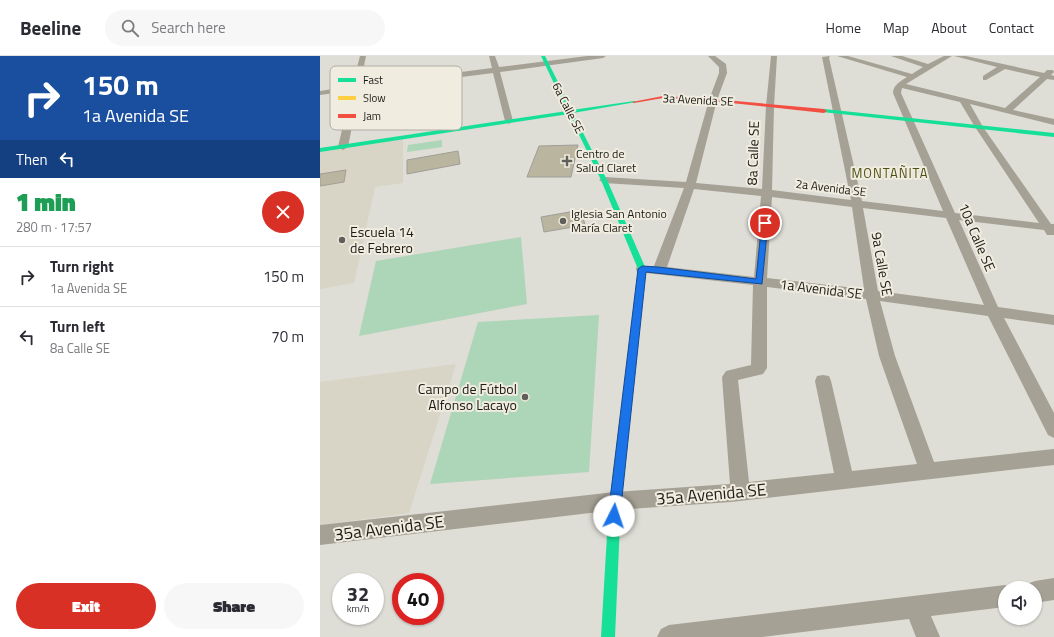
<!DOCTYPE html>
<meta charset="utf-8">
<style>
:root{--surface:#fff;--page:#f7f7f7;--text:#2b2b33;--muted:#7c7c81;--line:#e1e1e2;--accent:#d93025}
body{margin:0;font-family:"Titillium Web",sans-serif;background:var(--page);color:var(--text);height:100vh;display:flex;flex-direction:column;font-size:15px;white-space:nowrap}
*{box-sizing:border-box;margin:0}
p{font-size:13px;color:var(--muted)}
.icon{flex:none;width:22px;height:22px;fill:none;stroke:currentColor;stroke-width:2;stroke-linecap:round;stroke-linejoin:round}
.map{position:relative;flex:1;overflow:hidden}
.sheet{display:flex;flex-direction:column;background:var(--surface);width:320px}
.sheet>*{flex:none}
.banner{background:#1a4fa0;color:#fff;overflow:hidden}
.tools{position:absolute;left:678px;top:525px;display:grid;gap:8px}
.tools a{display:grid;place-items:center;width:44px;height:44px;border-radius:50%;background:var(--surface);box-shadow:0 1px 3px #0004;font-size:20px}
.speed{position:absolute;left:12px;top:517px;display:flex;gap:8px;font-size:20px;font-weight:700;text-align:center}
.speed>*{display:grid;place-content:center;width:52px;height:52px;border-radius:50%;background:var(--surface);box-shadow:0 1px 3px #0004;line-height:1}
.speed small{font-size:10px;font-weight:400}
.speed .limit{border:6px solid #d22;background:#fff;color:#111}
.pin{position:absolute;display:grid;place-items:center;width:34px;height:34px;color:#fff;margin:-17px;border:2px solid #fff;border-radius:50%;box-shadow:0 1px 4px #0007}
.me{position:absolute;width:44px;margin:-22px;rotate:4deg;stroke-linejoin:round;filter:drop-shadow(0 0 3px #0008)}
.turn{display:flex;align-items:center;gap:14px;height:84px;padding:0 16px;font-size:18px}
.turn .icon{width:52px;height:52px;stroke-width:2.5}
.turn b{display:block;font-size:28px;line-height:34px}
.then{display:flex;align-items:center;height:38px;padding:0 16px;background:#0003;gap:8px;font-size:15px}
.round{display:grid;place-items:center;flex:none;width:42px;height:42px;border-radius:21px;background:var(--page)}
.overview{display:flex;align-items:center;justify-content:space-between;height:68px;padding:0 16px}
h1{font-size:24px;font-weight:800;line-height:30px;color:#1e9e55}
.action{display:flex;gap:8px;margin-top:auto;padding:8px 16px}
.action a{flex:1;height:46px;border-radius:24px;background:var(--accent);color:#fff;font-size:16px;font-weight:800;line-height:46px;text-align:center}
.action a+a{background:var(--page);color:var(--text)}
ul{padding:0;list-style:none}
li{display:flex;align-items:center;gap:12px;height:60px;padding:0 16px;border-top:1px solid var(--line)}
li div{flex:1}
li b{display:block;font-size:15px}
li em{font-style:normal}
header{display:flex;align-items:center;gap:24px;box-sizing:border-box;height:56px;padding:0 20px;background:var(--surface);border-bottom:1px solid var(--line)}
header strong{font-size:19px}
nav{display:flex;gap:22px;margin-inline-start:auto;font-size:14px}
.search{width:280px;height:36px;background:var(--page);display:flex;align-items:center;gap:10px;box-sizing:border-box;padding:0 14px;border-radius:22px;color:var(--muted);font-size:15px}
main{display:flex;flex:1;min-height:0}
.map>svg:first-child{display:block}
.built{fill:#d8d5c6}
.green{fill:#add5b7}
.building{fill:#bab59e;stroke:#9f9e98}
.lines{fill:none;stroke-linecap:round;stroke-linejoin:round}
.street{fill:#a5a195;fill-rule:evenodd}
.fast{fill:#16e098;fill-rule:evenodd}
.slow{fill:#ffcf43;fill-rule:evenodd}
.jam{fill:#f24e42;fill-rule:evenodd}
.route{fill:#1a73e8;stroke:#114b97}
.poi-dot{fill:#605f59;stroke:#f0ecdf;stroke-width:1.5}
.labels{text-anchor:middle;stroke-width:4;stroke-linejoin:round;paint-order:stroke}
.far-street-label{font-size:12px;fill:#1c1b16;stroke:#f0ecdf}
.far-poi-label{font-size:12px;fill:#1c1b16;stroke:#f0ecdf;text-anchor:start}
.far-neighbourhood-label{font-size:13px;letter-spacing:1px;fill:#4e5115;stroke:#f0ecdf}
.street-label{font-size:14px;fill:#1c1b16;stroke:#f0ecdf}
.poi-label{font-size:14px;fill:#1c1b16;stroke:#f0ecdf;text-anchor:start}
.near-street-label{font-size:17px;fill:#1c1b16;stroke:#f0ecdf}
.key{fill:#f0ecdf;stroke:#b0ada3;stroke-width:1}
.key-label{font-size:11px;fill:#1c1b16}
</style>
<header>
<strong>Beeline</strong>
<div class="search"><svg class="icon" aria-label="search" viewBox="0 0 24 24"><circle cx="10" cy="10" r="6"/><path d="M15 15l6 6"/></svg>Search here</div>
<nav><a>Home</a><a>Map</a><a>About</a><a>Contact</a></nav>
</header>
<main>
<section class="sheet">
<div class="banner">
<div class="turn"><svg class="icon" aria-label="right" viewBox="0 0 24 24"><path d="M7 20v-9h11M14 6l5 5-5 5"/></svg><div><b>150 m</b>1a Avenida SE</div></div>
<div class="then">Then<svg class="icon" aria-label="left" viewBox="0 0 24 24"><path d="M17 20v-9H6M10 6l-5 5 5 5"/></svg></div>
</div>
<div class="overview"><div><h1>1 min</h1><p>280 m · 17:57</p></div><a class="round" style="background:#d93025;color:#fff"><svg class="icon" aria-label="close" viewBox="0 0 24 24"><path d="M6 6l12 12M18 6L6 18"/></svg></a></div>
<ul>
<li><svg class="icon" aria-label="right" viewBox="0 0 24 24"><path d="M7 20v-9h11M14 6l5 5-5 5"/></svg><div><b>Turn right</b><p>1a Avenida SE</p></div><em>150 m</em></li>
<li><svg class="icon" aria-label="left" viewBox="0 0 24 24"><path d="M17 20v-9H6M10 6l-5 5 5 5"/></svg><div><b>Turn left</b><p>8a Calle SE</p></div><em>70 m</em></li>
</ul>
<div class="action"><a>Exit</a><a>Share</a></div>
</section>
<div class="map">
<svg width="734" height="581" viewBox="0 0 734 581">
<rect width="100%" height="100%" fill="#deddd6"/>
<!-- built -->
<path class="built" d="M83 83V127L55 131 34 227 0 233V96Z
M136 308 89 457 0 469V326Z"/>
<!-- green -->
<path class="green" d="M122 84V91L87 96 88 89Z
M201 181 207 248 39 280 56 205Z
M279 259 269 416 110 428 158 266Z"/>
<!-- building -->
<path class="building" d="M258 89 251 121H207L219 90Z
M138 95 140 108 87 118V104Z
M26 114 24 126 0 130V118Z
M261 154 265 169 224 176 221 161Z"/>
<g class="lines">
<!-- street -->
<path class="street" d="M40 0H46L40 29 172 12 169 0H175L179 11 267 0H286L283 2 180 16 193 65 189 68 185 65 173 17 39 34 28 91 23 94 18 91 31 35 0 39V35L32 30Z
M388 0H395L406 8 407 17 397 44 376 127 442 133 446 50 451 0H457L454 50 452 134 531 144 502 1 510 0 509 2 542 145 623 155 573 37C573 29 581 25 587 21L517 0H528L592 18 603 11 571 0H582L608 8 624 0H632L586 28 685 52 720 21 685 13 666 24H663V20L677 11 634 0H646L724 17 727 14H733L734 16 731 19 734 20V24L727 23 693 54 734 63V69L650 48 663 71 731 168H734V179H727L724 174 639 164 678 251 734 259V269L684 262 734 357V382L728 379 668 260 560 245 575 300 614 406 734 393V409L411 446 295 454 0 489V469L295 436 410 428 402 321 406 315 431 309 433 229 317 216 316 213 317 210H334L364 132 284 127 279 124 284 121 366 126 389 44 399 17V11ZM582 32 640 46 655 71 719 167 635 157 581 37ZM374 133 441 140 434 221 347 211ZM452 141 532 151 544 233 447 222ZM543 152 626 162 664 249 558 235ZM447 231 546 243 559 300 597 408 532 415 511 325 509 320 503 319 497 320 495 325 514 417 429 426 418 324 443 318 447 312Z
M734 522V544L715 547V532H706L707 528 715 525Z
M685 529 692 532H685V551L611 560 620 581H596L589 563 442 581H337L341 573 349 569Z"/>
<!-- fast -->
<path class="fast" d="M221 0H225L252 54 314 45 316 46 253 57 287 124 326 213 318 275H312L311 273 318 213 281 124 249 58 0 96V92L247 55Z
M504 53 734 77V81L502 56 501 55Z
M298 418 302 419 304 423 301 445 295 581H281L289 445 294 419Z"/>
<!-- slow -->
<path class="slow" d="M315 270 319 273 304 423 302 427 298 428 294 427 292 423 311 273Z"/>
<!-- jam -->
<path class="jam" d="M343 40 393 43 504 53 507 55 504 57 393 45 343 42 314 47 312 46Z"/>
</g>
<!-- route -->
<path class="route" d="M442 165 448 167 442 228 326 216 300 460 298 465 294 466 290 465 288 460 318 213 322 210 338 211 436 223Z"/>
<!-- markers -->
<g class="poi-dot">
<path d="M245 99h4v4h4v4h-4v4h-4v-4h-4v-4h4z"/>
<circle cx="243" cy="165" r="4"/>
<circle cx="22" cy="184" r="4"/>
<circle cx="205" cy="341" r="4"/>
</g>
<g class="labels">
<!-- far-street labels -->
<g class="far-street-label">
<text transform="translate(378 44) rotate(3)" y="4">3a Avenida SE</text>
<text transform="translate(248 52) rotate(63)" y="4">6a Calle SE</text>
<text transform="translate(511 132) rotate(7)" y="4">2a Avenida SE</text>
</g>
<!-- far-poi labels -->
<g class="far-poi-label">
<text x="256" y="102">Centro de<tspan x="256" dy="14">Salud Claret</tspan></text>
<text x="251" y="162">Iglesia San Antonio<tspan x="251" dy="14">María Claret</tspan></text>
</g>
<!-- far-neighbourhood labels -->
<g class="far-neighbourhood-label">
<text x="570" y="122">MONTAÑITA</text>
</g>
<!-- street labels -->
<g class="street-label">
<text transform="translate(433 97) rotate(-88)" y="5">8a Calle SE</text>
<text transform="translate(657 181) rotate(67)" y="5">10a Calle SE</text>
<text transform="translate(562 208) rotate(80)" y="5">9a Calle SE</text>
<text transform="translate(501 233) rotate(7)" y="5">1a Avenida SE</text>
</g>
<!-- poi labels -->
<g class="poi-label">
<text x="30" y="181">Escuela 14<tspan x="30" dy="16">de Febrero</tspan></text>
<text x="197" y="338" text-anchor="end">Campo de Fútbol<tspan x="197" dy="16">Alfonso Lacayo</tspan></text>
</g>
<!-- near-street labels -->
<g class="near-street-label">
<text transform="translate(391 438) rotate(-5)" y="6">35a Avenida SE</text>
<text transform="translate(69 472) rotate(-7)" y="6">35a Avenida SE</text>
</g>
</g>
<!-- legend -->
<rect x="10" y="10" width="132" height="64" rx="6" class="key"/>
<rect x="18" y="22" width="18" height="4" fill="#16e098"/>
<rect x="18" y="40" width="18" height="4" fill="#ffcf43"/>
<rect x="18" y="58" width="18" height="4" fill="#f24e42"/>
<g class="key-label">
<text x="43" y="28">Fast</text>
<text x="43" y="46">Slow</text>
<text x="43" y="64">Jam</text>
</g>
</svg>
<div class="tools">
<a><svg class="icon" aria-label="sound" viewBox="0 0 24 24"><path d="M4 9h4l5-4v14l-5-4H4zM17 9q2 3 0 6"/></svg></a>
</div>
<div class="speed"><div>32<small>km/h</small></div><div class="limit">40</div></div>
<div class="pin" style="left:445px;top:167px;background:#d93025"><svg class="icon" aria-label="arrive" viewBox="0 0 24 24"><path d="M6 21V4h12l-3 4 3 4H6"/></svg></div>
<svg class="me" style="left:294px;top:460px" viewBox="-20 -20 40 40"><circle r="19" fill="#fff"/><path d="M0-13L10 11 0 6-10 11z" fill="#1a73e8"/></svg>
</div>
</main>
